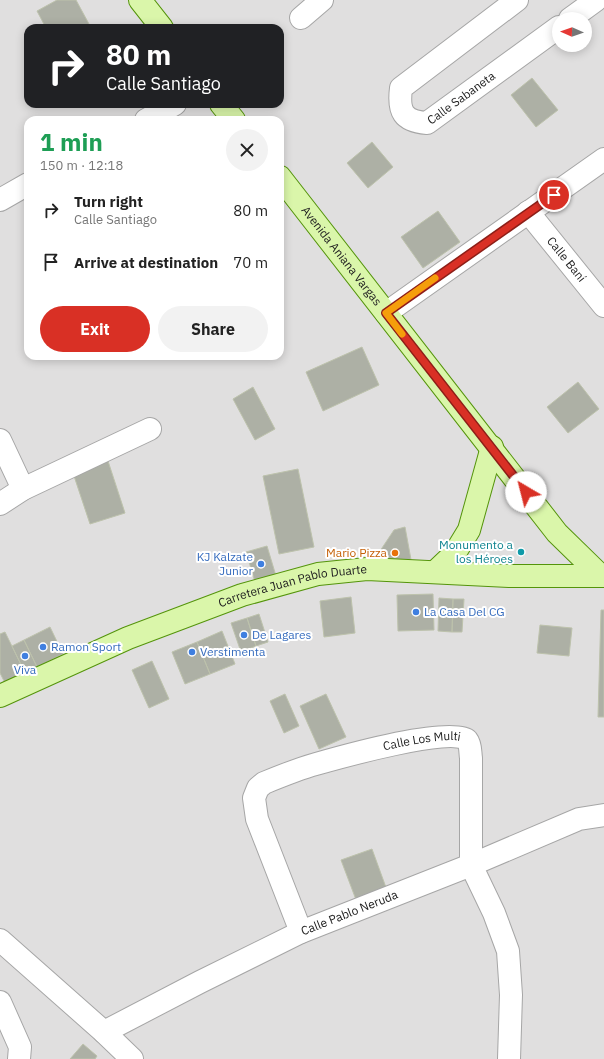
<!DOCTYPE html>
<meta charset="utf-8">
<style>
:root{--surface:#fff;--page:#f2f2f2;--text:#222;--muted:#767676;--accent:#d93025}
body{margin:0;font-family:"IBM Plex Sans",sans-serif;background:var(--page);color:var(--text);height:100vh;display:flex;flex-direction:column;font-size:15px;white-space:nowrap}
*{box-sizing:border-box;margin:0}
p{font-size:13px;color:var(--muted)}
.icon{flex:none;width:22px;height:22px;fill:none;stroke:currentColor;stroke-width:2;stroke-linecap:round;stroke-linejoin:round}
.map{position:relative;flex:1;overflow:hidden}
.drawer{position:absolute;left:24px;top:116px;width:260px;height:244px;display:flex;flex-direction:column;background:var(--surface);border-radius:12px;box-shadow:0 2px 10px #0003}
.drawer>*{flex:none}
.top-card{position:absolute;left:24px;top:24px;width:260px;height:84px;border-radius:12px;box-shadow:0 2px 10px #0003;background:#202124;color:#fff;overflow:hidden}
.needle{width:26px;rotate:272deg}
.tools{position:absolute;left:552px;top:12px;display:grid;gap:8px}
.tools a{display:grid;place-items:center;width:40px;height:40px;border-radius:50%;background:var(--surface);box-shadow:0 2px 10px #0003;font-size:20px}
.pin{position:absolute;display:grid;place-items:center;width:34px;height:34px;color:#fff;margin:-17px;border:2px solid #fff;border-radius:50%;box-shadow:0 1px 4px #0007}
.me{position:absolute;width:44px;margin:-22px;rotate:323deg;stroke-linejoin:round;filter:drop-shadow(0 0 3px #0008)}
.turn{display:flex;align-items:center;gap:14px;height:84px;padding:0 16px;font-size:18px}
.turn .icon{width:52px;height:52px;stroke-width:2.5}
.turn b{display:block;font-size:28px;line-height:34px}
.round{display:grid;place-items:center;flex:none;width:42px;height:42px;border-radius:21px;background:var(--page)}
.summary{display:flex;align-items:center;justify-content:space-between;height:68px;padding:0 16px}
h1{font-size:24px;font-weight:700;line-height:30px;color:#1e9e55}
.cta{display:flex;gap:8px;margin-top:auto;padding:8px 16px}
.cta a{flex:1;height:46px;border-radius:24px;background:var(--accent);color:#fff;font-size:16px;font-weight:700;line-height:46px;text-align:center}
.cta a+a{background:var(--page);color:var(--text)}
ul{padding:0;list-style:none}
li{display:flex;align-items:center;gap:12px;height:52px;padding:0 16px}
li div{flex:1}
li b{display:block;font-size:15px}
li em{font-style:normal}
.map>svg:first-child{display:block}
.residential{fill:#e0dfdf;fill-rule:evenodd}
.building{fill:#adb0a5;stroke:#bdc2ac}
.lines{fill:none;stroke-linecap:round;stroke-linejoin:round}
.minor-casing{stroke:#a6a6a6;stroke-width:24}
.major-casing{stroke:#54940b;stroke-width:24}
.minor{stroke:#fff;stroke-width:22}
.major{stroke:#daf6aa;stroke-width:22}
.route-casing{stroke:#8d1f18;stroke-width:10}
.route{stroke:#d93025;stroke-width:7}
.slow{stroke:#f59e0b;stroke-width:7}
.culture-dot{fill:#0f9aa8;stroke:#fff;stroke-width:1.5}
.food-dot{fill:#e8710a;stroke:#fff;stroke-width:1.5}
.shop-dot{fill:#3f7fe0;stroke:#fff;stroke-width:1.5}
.labels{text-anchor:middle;stroke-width:4;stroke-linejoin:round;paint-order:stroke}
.street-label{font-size:12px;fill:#222;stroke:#fff}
.culture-label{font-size:12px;fill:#0d838f;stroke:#fff;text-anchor:end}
.food-label{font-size:12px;fill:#c56008;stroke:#fff;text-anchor:end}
.shop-label{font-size:12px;fill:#366cbe;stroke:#fff;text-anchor:start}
</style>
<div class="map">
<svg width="604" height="1059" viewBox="0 0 604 1059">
<rect width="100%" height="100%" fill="#edf1e9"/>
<!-- residential -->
<path class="residential" d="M0 0H604V1059H0ZM559 19H585V45H559ZM28 28H280V104H28ZM28 120H280V356H28Z"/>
<!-- building -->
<path class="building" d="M57 0H76L89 24 82 28H46L37 11Z
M532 78 558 110 536 127 511 95Z
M372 142 393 167 368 188 347 163Z
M438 211 460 242 423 268 401 237Z
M362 347 379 385 323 411 306 372Z
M578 382 599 409 568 433 547 407Z
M253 387 275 429 255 440 233 399Z
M108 461 125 513 90 524 73 473Z
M298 469 314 547 279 554 263 476Z
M405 527 412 565 372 563 394 530Z
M267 546 276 576 255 582 246 552Z
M433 594 434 630 398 631 397 595Z
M351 597 355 633 324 637 320 601Z
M439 598 453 599 452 632 438 631Z
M453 599H464L462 632H452Z
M601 610H604V717H598Z
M259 614 268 642 256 646 247 618Z
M247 618 256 646 241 652 231 623Z
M540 625 572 628 569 656 537 653Z
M50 627 63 654 37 667 24 640Z
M222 631 235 664 210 674 197 642Z
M5 632 25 673 5 683 0 673V634Z
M24 640 37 667 25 673 12 646Z
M197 642 210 674 185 684 172 652Z
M152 661 169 699 149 708 132 670Z
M285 694 299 726 284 733 270 701Z
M326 694 346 737 319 749 300 706Z
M372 849 388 893 358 905 341 860Z
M83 1044 97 1056 95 1059H70Z"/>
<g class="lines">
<!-- minor casing -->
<g class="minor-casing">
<g id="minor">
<path id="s1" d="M517 0 401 88C398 112 403 121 427 123L559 27"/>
<path d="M301 18 322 0"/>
<path d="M570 19 596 0"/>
<path d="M146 120 175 104"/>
<path d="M0 200 28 184"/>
<path id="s2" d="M528 212 604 306"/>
<path d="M386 313 604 159"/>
<path d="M0 440 23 489"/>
<path d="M0 504 23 489 150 429"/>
<path id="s3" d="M301 932 257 819 254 798 258 788 264 783C281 776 298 769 316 764 337 758 454 725 467 740 471 745 470 752 471 758V865L494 913 508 951 511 995 509 1059"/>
<path d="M0 940 104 1032 132 1059"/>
<path d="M0 1002 20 1047 19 1059"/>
<path id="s4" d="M104 1032 200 982 301 932 471 865 579 819 604 815"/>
</g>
</g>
<!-- major casing -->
<g class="major-casing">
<g id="major">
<path d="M140 0 162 28"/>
<path d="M221 104 234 120"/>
<path id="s5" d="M280 177 557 533 600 575"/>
<path d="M436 571 455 553 469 530 492 447"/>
<path id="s6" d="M0 696 128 638 242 595 318 574 367 569 509 576H604"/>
</g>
</g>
<!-- minor -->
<use href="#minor" class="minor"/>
<!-- major -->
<use href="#major" class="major"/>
</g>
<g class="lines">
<!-- route casing -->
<g class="route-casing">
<path id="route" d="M526 492 386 313 554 195"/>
</g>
<!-- route -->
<use href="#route" class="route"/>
<!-- slow -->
<path class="slow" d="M402 334 386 313 435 278"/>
</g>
<!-- markers -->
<circle class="culture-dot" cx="521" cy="552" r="4"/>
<circle class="food-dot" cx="395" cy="553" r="4"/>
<g class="shop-dot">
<circle cx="261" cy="564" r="4"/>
<circle cx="416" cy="612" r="4"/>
<circle cx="244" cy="635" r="4"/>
<circle cx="43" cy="647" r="4"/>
<circle cx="192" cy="652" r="4"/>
<circle cx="25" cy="656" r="4"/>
</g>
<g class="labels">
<!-- street labels -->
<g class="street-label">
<text dy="4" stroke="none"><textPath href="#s1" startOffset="240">Calle Sabaneta</textPath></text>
<text dy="4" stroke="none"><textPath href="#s5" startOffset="100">Avenida Aniana Vargas</textPath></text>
<text dy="4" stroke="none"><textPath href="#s2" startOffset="61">Calle Baní</textPath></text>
<text dy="4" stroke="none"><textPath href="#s6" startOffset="314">Carretera Juan Pablo Duarte</textPath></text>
<text dy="4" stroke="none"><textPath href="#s3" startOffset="325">Calle Los Multi</textPath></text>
<text dy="4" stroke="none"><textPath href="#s4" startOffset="273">Calle Pablo Neruda</textPath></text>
</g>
<!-- culture labels -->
<g class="culture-label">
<text x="513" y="549">Monumento a<tspan x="513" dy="14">los Héroes</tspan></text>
</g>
<!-- food labels -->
<g class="food-label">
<text x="387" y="557">Mario Pizza</text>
</g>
<!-- shop labels -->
<g class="shop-label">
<text x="253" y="561" text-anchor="end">KJ Kalzate<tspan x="253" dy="14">Junior</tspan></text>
<text x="424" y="616">La Casa Del CG</text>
<text x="252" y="639">De Lagares</text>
<text x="51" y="651">Ramon Sport</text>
<text x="200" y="656">Verstimenta</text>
<text x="25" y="674" text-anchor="middle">Viva</text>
</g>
</g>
</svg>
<div class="tools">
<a><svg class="needle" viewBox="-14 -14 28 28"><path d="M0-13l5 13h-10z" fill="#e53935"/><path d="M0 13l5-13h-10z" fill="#767676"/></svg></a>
</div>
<div class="pin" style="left:554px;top:195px;background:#d93025"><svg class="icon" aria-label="arrive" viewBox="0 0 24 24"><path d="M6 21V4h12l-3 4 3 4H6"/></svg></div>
<svg class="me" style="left:526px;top:492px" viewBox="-20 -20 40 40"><circle r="19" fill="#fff"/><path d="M0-13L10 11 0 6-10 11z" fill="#d93025"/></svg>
<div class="top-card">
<div class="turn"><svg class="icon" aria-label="right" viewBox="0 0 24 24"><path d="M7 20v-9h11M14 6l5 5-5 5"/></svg><div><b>80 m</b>Calle Santiago</div></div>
</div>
<section class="drawer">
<div class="summary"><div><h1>1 min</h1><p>150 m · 12:18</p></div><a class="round"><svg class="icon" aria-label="close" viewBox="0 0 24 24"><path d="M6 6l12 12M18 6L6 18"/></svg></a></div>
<ul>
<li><svg class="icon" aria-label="right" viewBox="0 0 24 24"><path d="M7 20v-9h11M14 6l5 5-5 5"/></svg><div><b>Turn right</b><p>Calle Santiago</p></div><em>80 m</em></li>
<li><svg class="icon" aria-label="arrive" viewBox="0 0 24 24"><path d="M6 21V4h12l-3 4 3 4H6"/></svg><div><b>Arrive at destination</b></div><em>70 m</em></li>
</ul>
<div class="cta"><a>Exit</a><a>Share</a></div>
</section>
</div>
